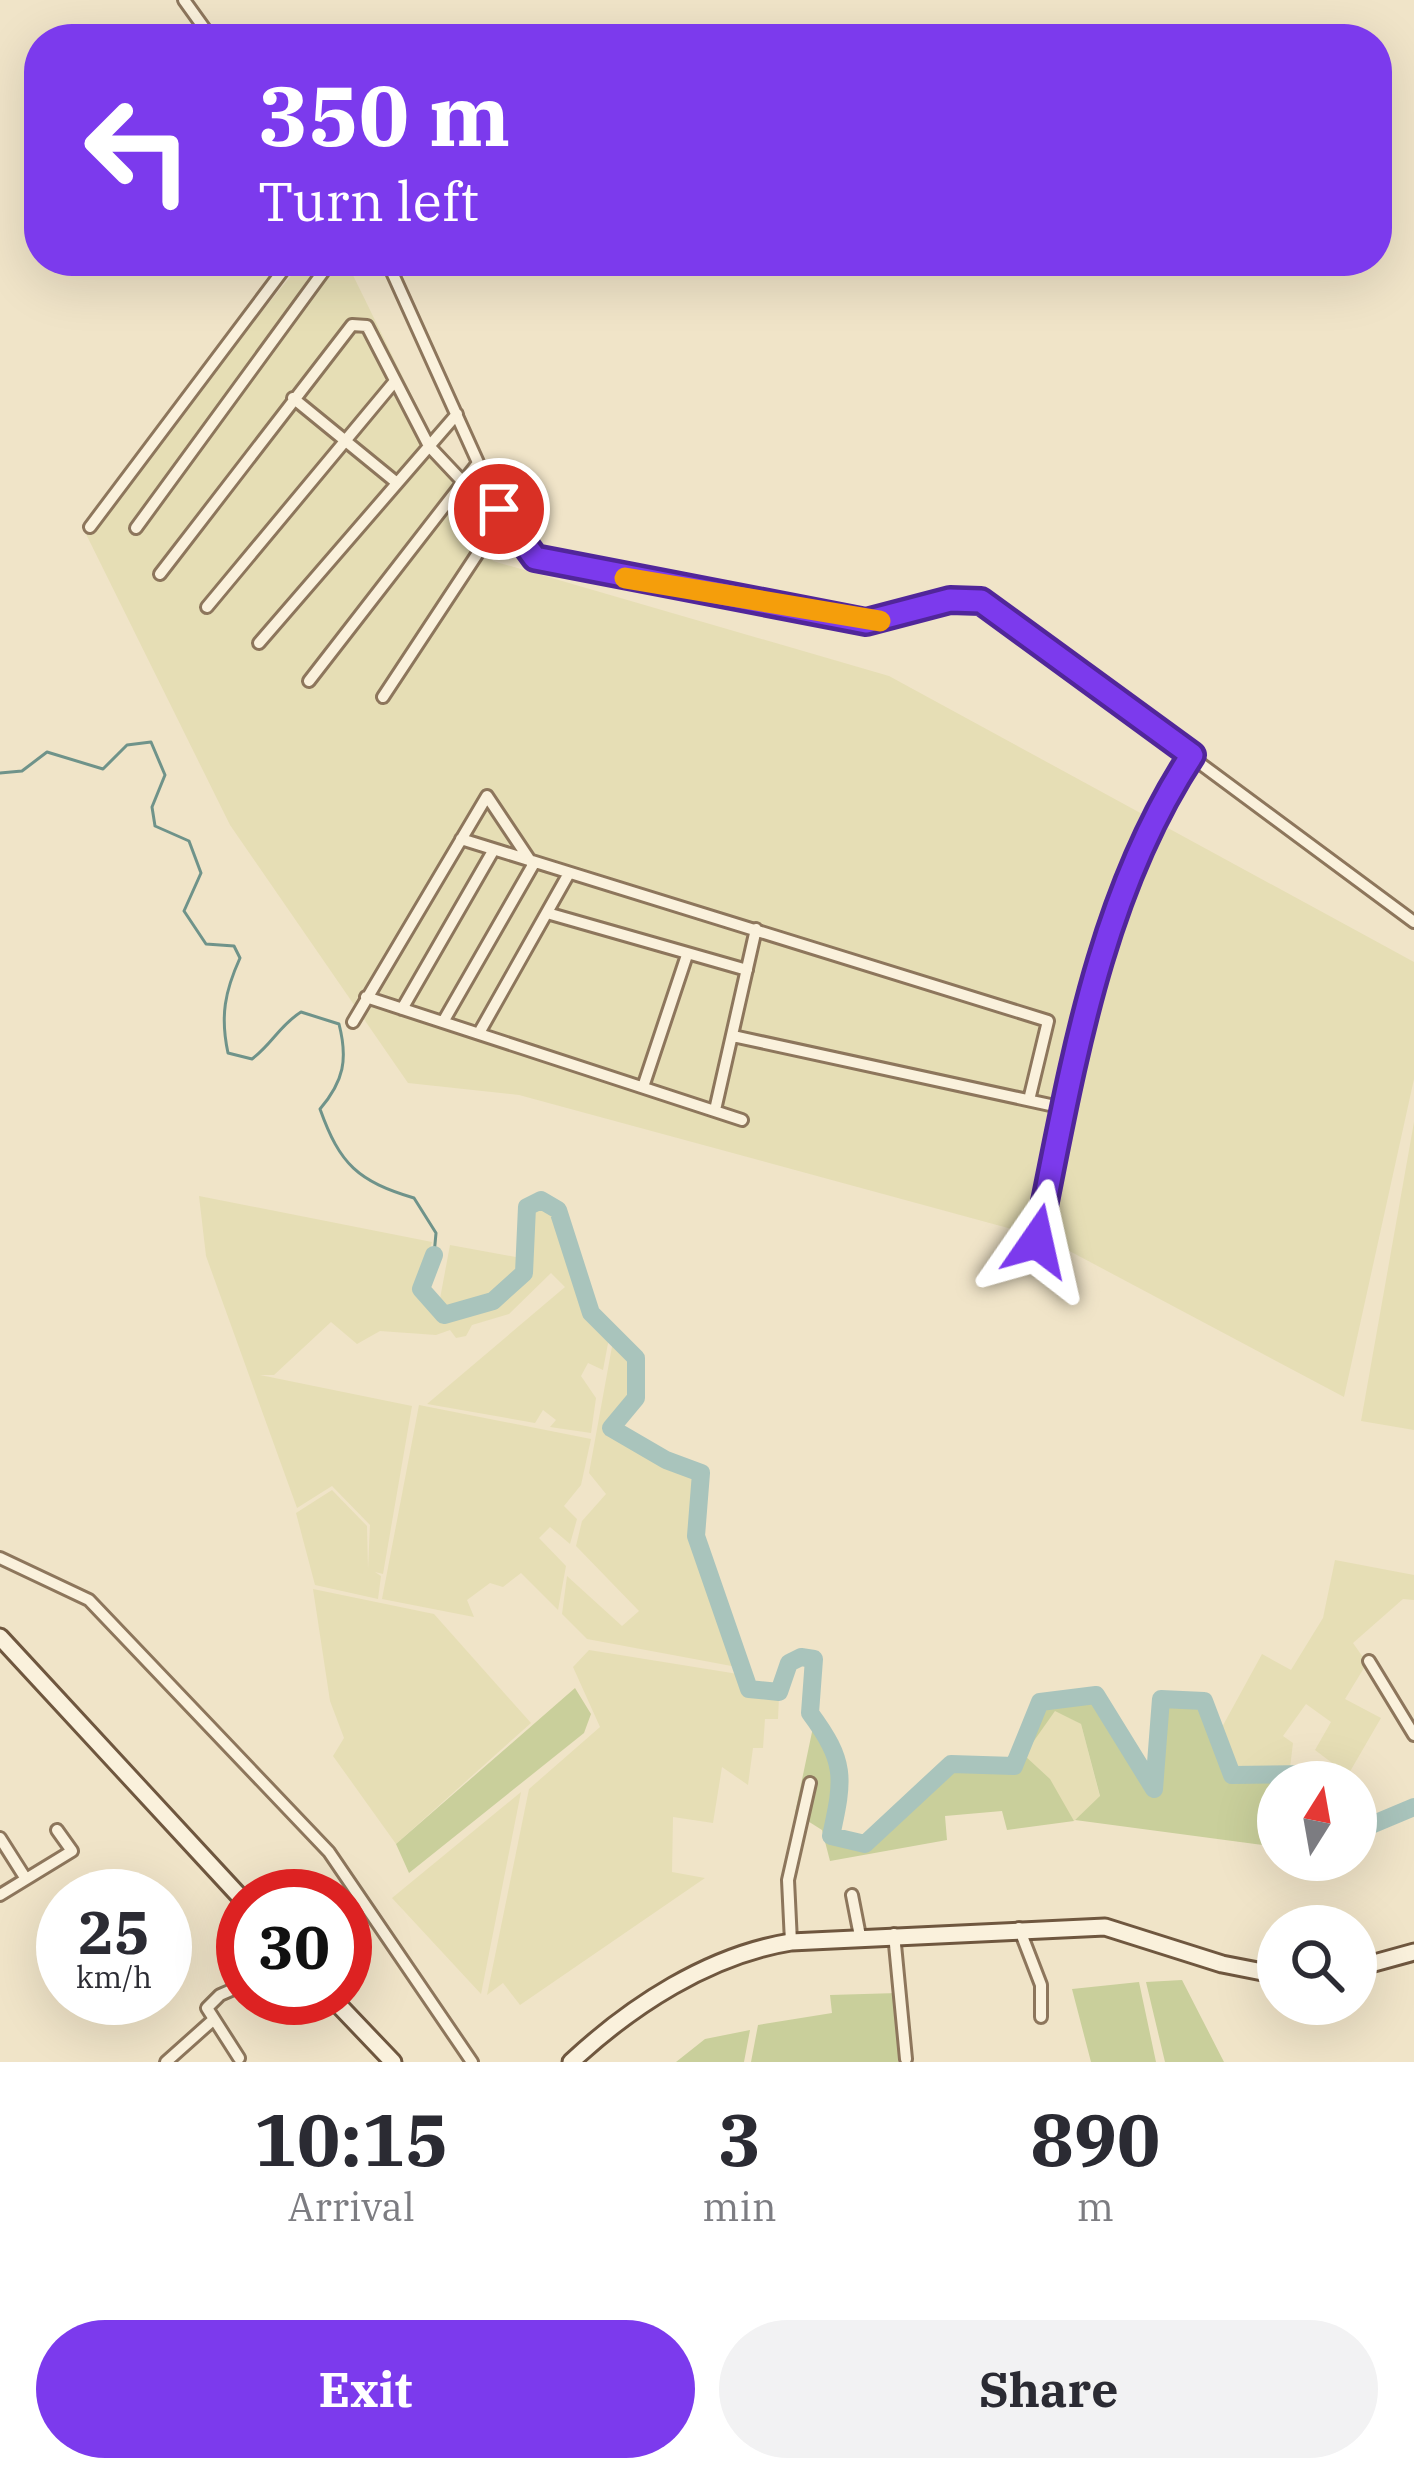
<!DOCTYPE html>
<style>
:root{--surface:#fff;--page:#f2f2f3;--text:#2b2b33;--muted:#7c7c81;--accent:#7c3aed}
body{margin:0;font-family:"IBM Plex Serif",serif;background:var(--page);color:var(--text);height:100vh;display:flex;flex-direction:column;font-size:45px;white-space:nowrap}
*{box-sizing:border-box;margin:0}
p{font-size:39px;color:var(--muted)}
.icon{flex:none;width:66px;height:66px;fill:none;stroke:currentColor;stroke-width:2;stroke-linecap:round;stroke-linejoin:round}
.map{position:relative;height:2062px;overflow:hidden}
.drawer{display:flex;flex-direction:column;background:var(--surface);flex:1}
.drawer>*{flex:none}
.banner{position:absolute;left:24px;top:24px;width:1368px;height:252px;border-radius:48px;box-shadow:0 12px 48px #0002;background:#7c3aed;color:#fff;overflow:hidden}
.needle{width:78px;rotate:11deg}
.tools{position:absolute;left:1257px;top:1761px;display:grid;gap:24px}
.tools a{display:grid;place-items:center;width:120px;height:120px;border-radius:50%;background:var(--surface);box-shadow:0 12px 48px #0002;font-size:60px}
.speed{position:absolute;left:36px;top:1869px;display:flex;gap:24px;font-size:60px;font-weight:700;text-align:center}
.speed>*{display:grid;place-content:center;width:156px;height:156px;border-radius:50%;background:var(--surface);box-shadow:0 12px 48px #0002;line-height:1}
.speed small{font-size:30px;font-weight:400}
.speed .limit{border:18px solid #d22;background:#fff;color:#111}
.pin{position:absolute;display:grid;place-items:center;width:102px;height:102px;color:#fff;margin:-51px;border:6px solid #fff;border-radius:50%;box-shadow:0 3px 12px #0007}
.me{position:absolute;width:132px;margin:-66px;rotate:11deg;stroke-linejoin:round;filter:drop-shadow(0 0 9px #0008)}
.turn{display:flex;align-items:center;gap:42px;height:252px;padding:0 36px;font-size:54px}
.turn .icon{width:156px;height:156px;stroke-width:2.5}
.turn b{display:block;font-size:84px;line-height:102px}
.eta{display:flex;justify-content:space-evenly;align-items:center;height:204px;text-align:center}
.eta b{font-size:72px;font-weight:700;line-height:84px}
.cta{display:flex;gap:24px;margin-top:auto;padding:24px 36px}
.cta a{flex:1;height:138px;border-radius:72px;background:var(--accent);color:#fff;font-size:48px;font-weight:700;line-height:138px;text-align:center}
.cta a+a{background:var(--page);color:var(--text)}
.map>svg:first-child{display:block}
.farmland{fill:#e6deb5}
.green{fill:#c9cf9b}
.lines{fill:none;stroke-linecap:round;stroke-linejoin:round}
.stream{stroke:#6f938a;stroke-width:3}
.river{stroke:#a9c4bc;stroke-width:18}
.street-casing{stroke:#8d765c;stroke-width:16}
.secondary-casing{stroke:#6f573f;stroke-width:21}
.street{stroke:#faf1dc;stroke-width:10}
.secondary{stroke:#faf1dc;stroke-width:15}
.route-casing{stroke:#51269a;stroke-width:30}
.route{stroke:#7c3aed;stroke-width:21}
.slow{stroke:#f59e0b;stroke-width:21}
</style>
<div class="map">
<svg width="1414" height="2062" viewBox="0 0 1414 2062">
<rect width="100%" height="100%" fill="#f0e4c8"/>
<!-- farmland -->
<path class="farmland" d="M303 261H346L493 561 889 676 1414 962V1079L1344 1397 1045 1238 519 1095 408 1083 230 825 84 530Z
M1414 1122V1430L1361 1421Z
M199 1196 432 1242 417 1290 445 1318 495 1305 527 1272 531 1209 542 1203 555 1213 588 1315 609 1338 603 1370 588 1363 581 1376 596 1398 591 1433 550 1427 556 1420 543 1410 535 1423 427 1404 565 1287 551 1273 509 1314 472 1325 466 1336 456 1338 450 1330 436 1335 380 1331 357 1344 331 1322 274 1375H260L412 1406 383 1574 375 1572 381 1576 378 1599 315 1585 296 1513 332 1490 367 1526 368 1569 370 1525 332 1486 297 1508 206 1256Z
M450 1245 521 1258 522 1271 491 1299 445 1312 439 1304Z
M613 1341 632 1363V1394L607 1429 696 1476 691 1539 737 1667 587 1639 562 1614 567 1576 622 1626 639 1611 576 1546 582 1521 606 1494 589 1473Z
M419 1405 591 1439 581 1485 564 1506 577 1519 570 1544 550 1527 539 1538 566 1566 558 1610 521 1573 503 1587 490 1583 467 1600 474 1617 382 1599Z
M1335 1560 1414 1575V1600L1403 1599 1353 1643 1367 1663 1345 1699 1381 1718 1348 1775 1315 1750 1331 1722 1306 1704 1283 1736 1293 1743 1290 1768 1235 1770 1221 1729 1262 1654 1291 1670 1323 1618Z
M313 1589 434 1614 531 1723 396 1844 333 1756 344 1738 330 1701Z
M589 1650 738 1674 749 1696 779 1697 778 1719H765L763 1748H753L748 1785 722 1767 713 1823 673 1817 672 1872 705 1878 520 2005 503 1983 487 1995 529 1789 600 1727 573 1667Z
M1055 1710 1081 1724 1100 1797 1074 1821 1024 1755Z
M521 1792 481 1994 392 1898Z"/>
<!-- green -->
<path class="green" d="M575 1688 591 1714 584 1733 409 1873 396 1844Z
M1082 1690 1103 1691 1150 1771 1156 1693 1209 1698 1235 1770 1296 1767 1292 1782H1278V1847L1075 1820 1100 1796 1081 1724 1055 1711 1024 1755 1050 1779 1074 1821 1007 1830 1002 1811 945 1816 947 1840 830 1861 822 1830 795 1813 816 1713C852 1760 853 1771 838 1829L864 1836 951 1758H1009L1037 1694Z
M1182 1980 1224 2062H1165L1146 1982Z
M1139 1982 1156 2062H1091L1072 1989Z
M898 1993 905 2019 898 2062H751L758 2025 832 2013 830 1995Z
M750 2030 744 2062H676L705 2039Z"/>
<g class="lines">
<!-- stream -->
<path class="stream" d="M0 773 22 771 47 752 103 769 127 745 151 742 165 775 152 807 155 826 189 841 201 873 184 911 206 944 234 946 240 958C225 991 220 1016 228 1053L252 1059C272 1044 280 1025 301 1012L339 1024C348 1059 344 1081 320 1109 340 1165 358 1181 414 1198L436 1233 434 1255"/>
<!-- river -->
<path class="river" d="M434 1255 421 1289 444 1315 493 1301 524 1273 527 1207 541 1200 558 1210 591 1313 636 1358V1398L611 1428 666 1460 701 1473 696 1536 749 1689 779 1692 789 1663 801 1657 814 1659 810 1713C846 1762 844 1777 831 1836L865 1844 951 1764 1014 1766 1040 1702 1096 1695 1154 1789 1161 1699 1204 1701 1232 1775 1311 1774 1309 1782
M1356 1827 1364 1828 1414 1807"/>
<!-- street casing -->
<g class="street-casing">
<path id="street" d="M184 0 212 39
M387 261 499 509 530 555 865 622 950 600 981 601 1414 922
M293 398 397 483
M90 527 290 261
M136 528 331 261
M160 574 352 325 367 326 429 446 462 481
M207 607 395 381
M259 643 457 414
M309 681 478 463
M383 697 503 515
M461 839 1048 1021 1029 1100
M547 913 747 970
M366 997 742 1120
M402 1009 493 851
M353 1022 487 796 533 865 443 1022
M479 1033 568 875
M733 1036 1064 1108
M643 1087 687 955
M715 1110 756 929
M1037 1241C1071 1076 1097 899 1192 756
M0 1558 89 1600 329 1852 472 2062
M1369 1661 1414 1735
M0 1838 26 1879
M0 1895 72 1851 57 1830
M852 1895 860 1936
M1019 1928 1041 1985V2017
M894 1934 906 2059
M791 1942 788 1880 810 1783
M239 2058 207 2008 220 1995 243 1985
M166 2062 213 2020"/>
</g>
<!-- secondary casing -->
<g class="secondary-casing">
<path id="secondary" d="M0 1637 243 1900
M1356 1968 1414 1952
M332 1998 393 2062
M571 2062C631 2006 709 1955 791 1942L1105 1927 1222 1964 1278 1975"/>
</g>
<!-- street -->
<use href="#street" class="street"/>
<!-- secondary -->
<use href="#secondary" class="secondary"/>
</g>
<g class="lines">
<!-- route casing -->
<g class="route-casing">
<path id="route" d="M499 509 535 558 866 622 950 600 981 601 1192 755C1097 899 1071 1076 1037 1241"/>
</g>
<!-- route -->
<use href="#route" class="route"/>
<!-- slow -->
<path class="slow" d="M625 578 880 621"/>
</g>
</svg>
<div class="tools">
<a><svg class="needle" viewBox="-14 -14 28 28"><path d="M0-13l5 13h-10z" fill="#e53935"/><path d="M0 13l5-13h-10z" fill="#7c7c81"/></svg></a>
<a><svg class="icon" aria-label="search" viewBox="0 0 24 24"><circle cx="10" cy="10" r="6"/><path d="M15 15l6 6"/></svg></a>
</div>
<div class="speed"><div>25<small>km/h</small></div><div class="limit">30</div></div>
<div class="pin" style="left:499px;top:509px;background:#d93025"><svg class="icon" aria-label="arrive" viewBox="0 0 24 24"><path d="M6 21V4h12l-3 4 3 4H6"/></svg></div>
<svg class="me" style="left:1037px;top:1241px" viewBox="-20 -20 40 40"><path d="M0-17L14 15 0 8-14 15z" fill="#7c3aed" stroke="#fff" stroke-width="4"/></svg>
<div class="banner">
<div class="turn"><svg class="icon" aria-label="left" viewBox="0 0 24 24"><path d="M17 20v-9H6M10 6l-5 5 5 5"/></svg><div><b>350 m</b>Turn left</div></div>
</div>
</div>
<section class="drawer">
<div class="eta">
<div><b>10:15</b><p>Arrival</p></div>
<div><b>3</b><p>min</p></div>
<div><b>890</b><p>m</p></div>
</div>
<div class="cta"><a>Exit</a><a>Share</a></div>
</section>
